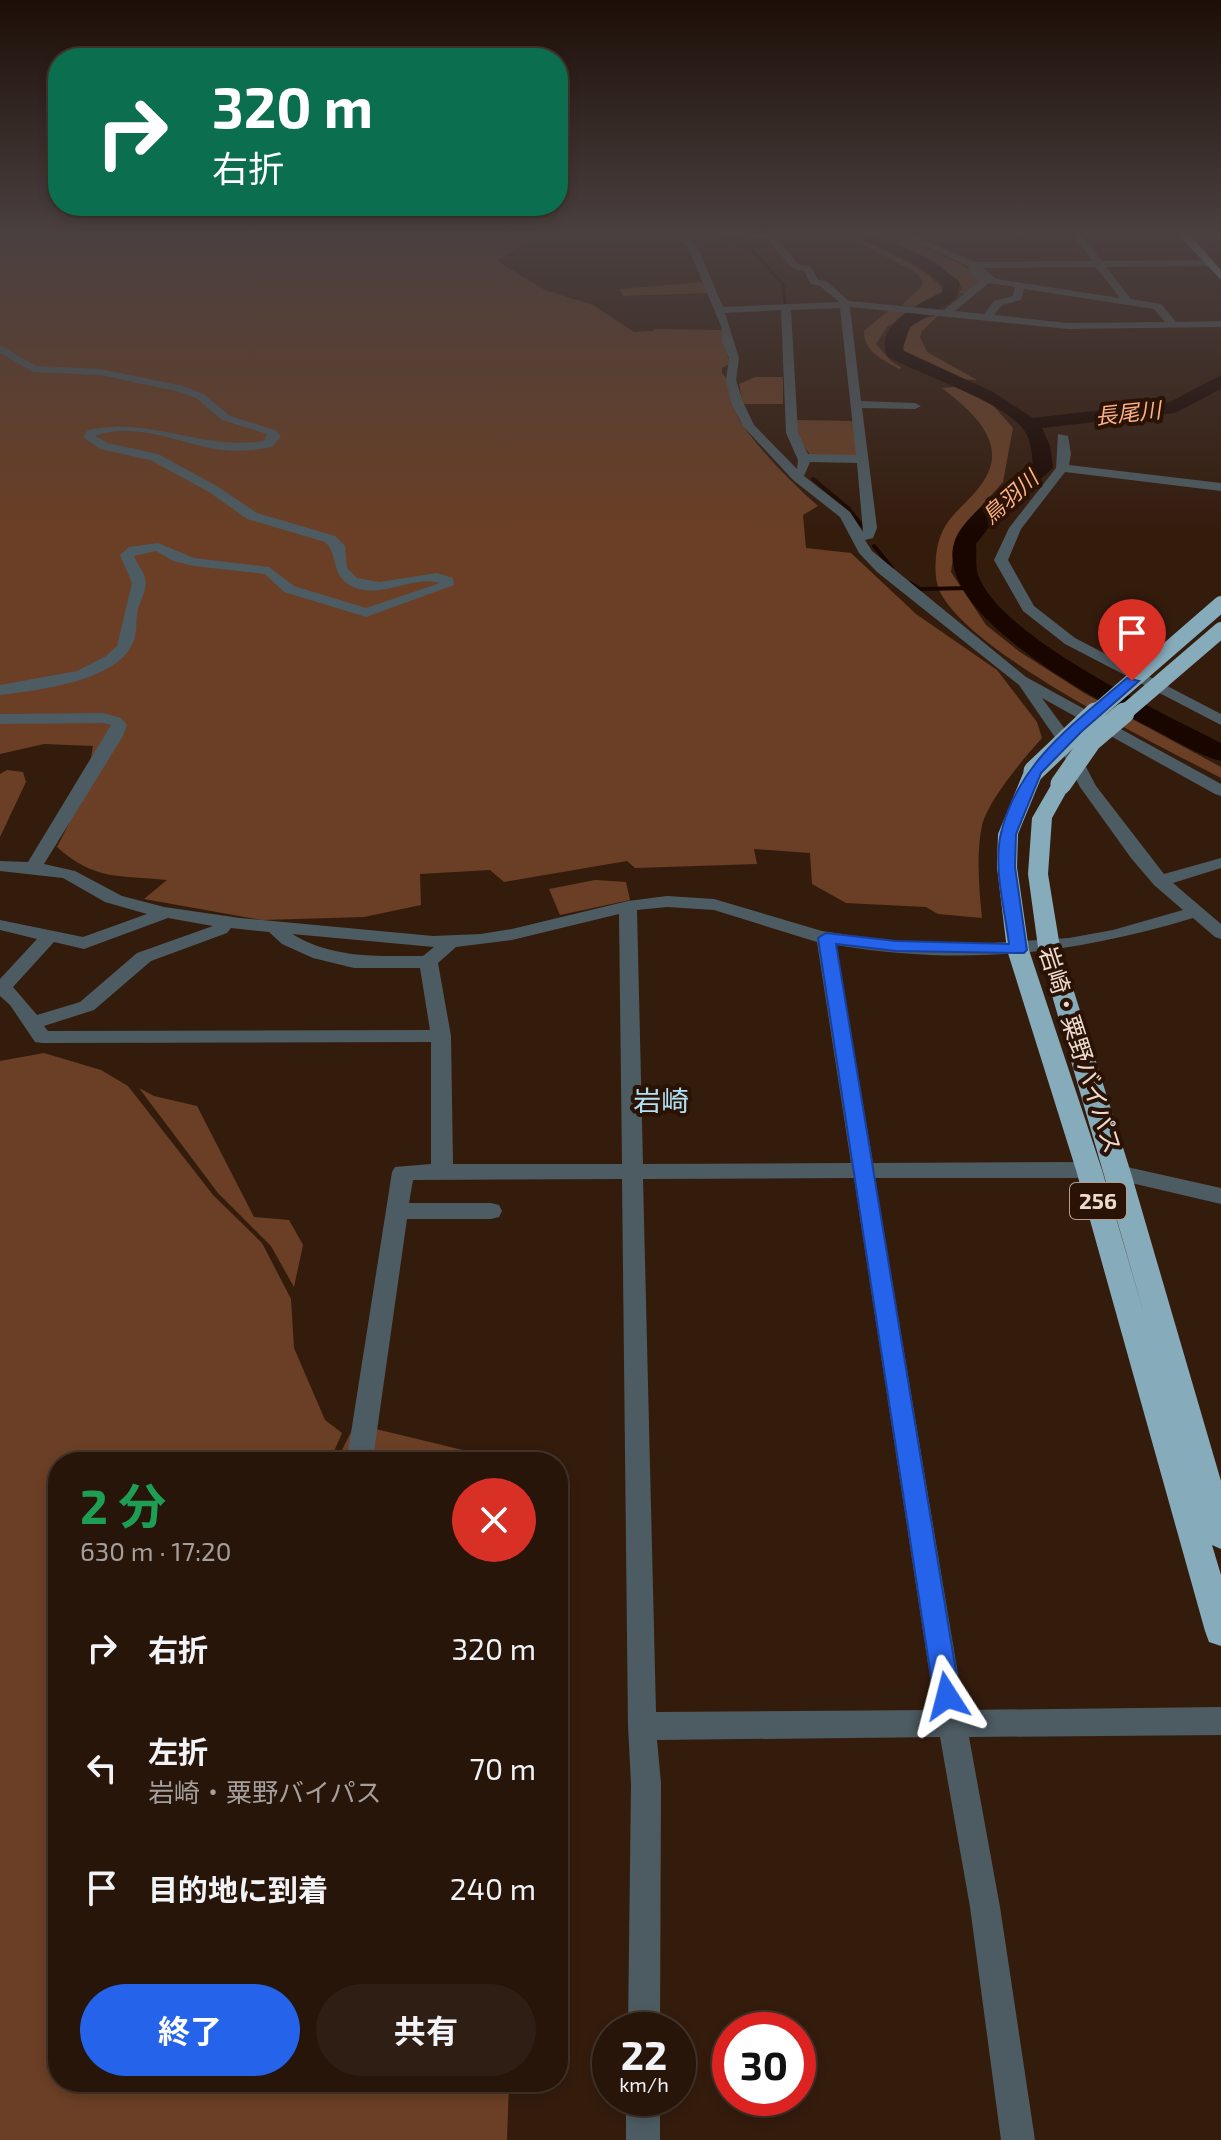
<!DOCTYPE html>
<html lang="ja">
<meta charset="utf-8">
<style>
:root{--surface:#27150a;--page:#2f1e13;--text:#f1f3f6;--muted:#a49f9c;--line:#43342b;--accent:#2563eb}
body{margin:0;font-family:"Exo 2","Noto Sans JP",sans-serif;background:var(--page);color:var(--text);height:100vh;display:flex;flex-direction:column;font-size:30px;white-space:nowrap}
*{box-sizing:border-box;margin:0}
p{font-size:26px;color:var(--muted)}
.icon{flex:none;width:44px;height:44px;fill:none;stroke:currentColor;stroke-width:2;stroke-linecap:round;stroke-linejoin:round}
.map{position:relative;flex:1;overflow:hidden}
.details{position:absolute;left:48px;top:1452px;width:520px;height:640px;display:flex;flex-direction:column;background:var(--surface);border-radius:32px;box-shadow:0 4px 12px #0003,0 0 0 2px var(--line)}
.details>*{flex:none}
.guide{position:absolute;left:48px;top:48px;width:520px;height:168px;border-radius:32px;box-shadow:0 4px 12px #0003,0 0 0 2px var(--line);background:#0b6e4f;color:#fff;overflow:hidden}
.speed{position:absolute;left:592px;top:2012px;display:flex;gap:16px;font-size:40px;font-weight:700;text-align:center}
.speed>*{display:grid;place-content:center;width:104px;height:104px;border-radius:50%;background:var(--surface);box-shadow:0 4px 12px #0003,0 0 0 2px var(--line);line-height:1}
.speed small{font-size:20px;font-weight:400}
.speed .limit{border:12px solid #d22;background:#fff;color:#111}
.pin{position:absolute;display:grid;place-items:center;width:68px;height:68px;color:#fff;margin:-82px -34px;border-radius:50% 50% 50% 0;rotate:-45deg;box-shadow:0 0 8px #0007}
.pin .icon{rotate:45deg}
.me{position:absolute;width:88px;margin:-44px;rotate:351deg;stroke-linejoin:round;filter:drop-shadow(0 0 6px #0008)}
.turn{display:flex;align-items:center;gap:28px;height:168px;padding:0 32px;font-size:36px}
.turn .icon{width:104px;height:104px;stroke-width:2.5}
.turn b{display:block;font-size:56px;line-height:68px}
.round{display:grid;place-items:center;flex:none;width:84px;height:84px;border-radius:42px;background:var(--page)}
.headline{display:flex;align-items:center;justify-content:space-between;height:136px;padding:0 32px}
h1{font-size:48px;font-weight:700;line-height:60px;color:#1e9e55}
.button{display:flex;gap:16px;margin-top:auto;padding:16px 32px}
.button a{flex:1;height:92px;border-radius:48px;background:var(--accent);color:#fff;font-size:32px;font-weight:700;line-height:92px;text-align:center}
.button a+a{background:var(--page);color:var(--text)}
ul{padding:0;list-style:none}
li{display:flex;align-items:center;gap:24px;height:120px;padding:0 32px}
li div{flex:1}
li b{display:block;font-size:30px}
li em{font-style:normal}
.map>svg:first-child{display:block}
.green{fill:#6a3f25}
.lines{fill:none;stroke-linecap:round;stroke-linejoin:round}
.stream-far1{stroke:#190600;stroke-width:3}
.stream{stroke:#190600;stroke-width:4}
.river{fill:#190600;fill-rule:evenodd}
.street{fill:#4d5c62;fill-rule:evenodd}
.highway{fill:#86abba;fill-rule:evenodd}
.highway-bridge-far1{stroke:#86abba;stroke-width:16}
.highway-bridge{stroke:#86abba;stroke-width:21}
.route{fill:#2563eb;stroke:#184099;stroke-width:2}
.labels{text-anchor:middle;stroke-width:8;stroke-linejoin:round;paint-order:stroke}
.far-water-label{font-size:22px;font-style:italic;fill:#fcb286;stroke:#2a1204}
.shield{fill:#2a1204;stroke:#b29f94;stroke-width:2}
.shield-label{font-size:22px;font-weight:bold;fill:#eddbd2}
.street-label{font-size:24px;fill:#eddbd2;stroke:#2a1204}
.quarter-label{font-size:28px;fill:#afe2f7;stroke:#2a1204}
</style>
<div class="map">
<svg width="1221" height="2140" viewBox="0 0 1221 2140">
<rect width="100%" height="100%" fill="#341c0d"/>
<!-- green -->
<path class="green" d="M0 231H564L592 237 588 241 534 237 497 261 545 290 593 305 634 332 654 331 653 329 721 330 730 364 722 368V373C738 391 731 408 742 424 763 454 791 482 818 506L803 515 806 548 851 553 916 614 997 670 1037 722 1042 738C1024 758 989 799 982 825 976 854 979 889 982 918L938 914 926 907 846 903 812 884 810 853 754 849 757 864 635 868 627 861 504 882 490 870 420 874 421 905 364 917 262 920 144 899 167 880C119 875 95 881 57 847L85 792 93 746 44 744 0 754Z
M834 231C854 233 938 272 944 293L916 307 902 305 922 286V279L914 271Z
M863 231H889L963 265 979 278V285L965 294 959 293 962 288 940 265 927 257Z
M704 282 708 293 623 296 620 289Z
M890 309 912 312 887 327 876 344 891 361 902 368 899 369C883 359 864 353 864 331Z
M939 315 922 331 920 337 927 352 977 380 947 378 905 355 901 335C911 322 923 318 939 315Z
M755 377H783V404H743L739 384Z
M955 387 991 403 1013 428 1003 482 967 522 954 552 951 572 986 625 1020 652 1084 693 1221 767V778C1155 743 972 655 940 592 935 581 935 569 936 557 940 516 963 511 983 482 1010 442 971 411 942 388Z
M796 420 854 421 857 460 813 459 799 439Z
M7 770 23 772 26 782 0 837V774Z
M595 880 626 882 630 900 560 915 549 889Z
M44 1053 101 1070 128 1086 213 1195 262 1243 291 1299 294 1348 325 1420 342 1433 332 1456 314 1452 304 1462H58V2082H509L507 2140H0V1061Z
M139 1088 154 1096 197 1106 254 1217 289 1220 303 1245 294 1287 271 1246 218 1193Z
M355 1424 496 1458V1462H336Z"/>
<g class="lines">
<!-- stream-far1 -->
<path class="stream-far1" d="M723 231 728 240 751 249 783 284 785 304"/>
<!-- stream -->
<path class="stream" d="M813 479 848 508 863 527
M874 546 892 568
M910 583 919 589 973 588"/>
<!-- river -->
<path class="river" d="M842 231C885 231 925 256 958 280L960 284 956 299 910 327 902 350 993 392 1033 418 1170 402 1221 375V389L1175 413 1042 428 1050 446 1053 468 995 519 976 544C977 553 975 566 978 575 1000 637 1162 713 1221 743V761C1198 755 1176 741 1155 730 1102 703 934 616 954 543 962 515 1011 484 1033 466 1032 454 1031 440 1024 430 1002 400 921 376 887 356 874 324 920 303 942 292L943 285 916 264Z"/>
<!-- street -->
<path class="street" d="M673 231H682L697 246 723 307 839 302 820 286 811 284 804 271 792 268 767 238 730 235 726 231 773 233 798 264 811 267 818 280 826 281 849 301 944 310 979 282 967 269 970 267 891 231H903L975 262 1092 261 1070 231H1079L1102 261 1208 260 1213 263 1208 266 1106 267 1131 299 1161 304 1176 322 1221 321V327L1068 329 850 307 861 401 915 403 921 406 915 409 862 408 877 528 873 538 865 540 872 551 1026 677 1221 784V796L1215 794 1042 698 1070 736 1096 786 1164 874 1221 858V868L1173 883 1221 924V939L1215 937 1193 918C1070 955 964 966 836 945L873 1163 1089 1162 1097 1165 1100 1170 1097 1175 1089 1178H875L964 1710 1221 1707V1735L969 1737 1000 1907 1035 2140H1001L970 1907 940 1737 657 1740 661 1783 660 2030H628L631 1783 628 1726 622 1179 413 1180 409 1203H491L499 1205 502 1211 499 1217 491 1219H407L374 1452 370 1459 362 1462 352 1459 348 1452 392 1172 395 1167 431 1164V1042L42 1043 35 1042 10 1005 0 996V979L37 939 0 930V920L83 937 147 914 105 902 63 878 0 871V861L28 862 111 725 103 723 0 724V714L103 713 121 718 127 725 123 736 44 864 75 871 122 896 164 907 240 918 433 936 481 934 512 929 628 901 667 896 714 899 822 931 890 941 962 945 1069 938 1113 930 1183 910 1154 885 1131 858 1080 787 1054 736 1019 685 877 572 859 553 840 517 793 480 743 426 731 402 726 380 729 358 722 342 721 326 688 247ZM1096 267 1120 298 996 279 983 268ZM989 283 1015 287 1013 296 994 301 984 314 955 311ZM1024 289 1154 309 1165 322 1068 323 994 315 1002 305 1021 300ZM840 308 856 455 808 454 798 433 791 310ZM781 310 786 433 798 460 797 469 754 425 743 402 736 380 739 358 725 313ZM810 462 857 463 863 532 850 512 804 476ZM667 907 714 910 817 942 851 1163 643 1164 637 910ZM619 914 622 1164H453L451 1036 438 963 456 947 512 940ZM168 918 213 926 137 953 80 1002 37 1015 13 987 54 942 84 949ZM231 928 269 932 282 944 313 958 354 968H420L430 1030 48 1031 44 1026 94 1010 151 961 227 933ZM292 934 434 947 423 956C378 956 333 959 292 934ZM854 1178 935 1710 656 1712 643 1179Z
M0 345 36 366 100 369 183 386 204 394 230 416 275 430 281 436 272 447C256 450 240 452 223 450 183 445 135 420 95 436L108 443 158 454 217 486 257 513 335 536 345 546 347 568 357 578 379 582 437 573 453 578 454 585 366 617 284 592 265 574 194 566 173 561 156 551 134 556C137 564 144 571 145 578 148 591 138 603 137 615 136 623 137 632 134 640 120 682 37 690 0 695V685L77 671 106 656 117 646 132 583 120 555 129 547 158 543 194 558 269 567 294 586 366 608 440 583C411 574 377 603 348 584 331 573 338 553 325 542L247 519 209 492 150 460 100 449 83 437 88 430C149 416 204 451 264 441L267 434 222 420 196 398 176 391 100 375 33 372 0 353Z
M1058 434 1068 436 1071 454 1069 465 1221 483V491L1065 472 1021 529 1008 560 1034 606 1075 638 1221 714V725L1065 644 1023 611 994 560 1009 528 1056 468Z
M1118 1165 1221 1188V1204L1110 1178 1107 1173 1110 1168Z
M626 2098H660V2140H626Z"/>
<!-- highway -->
<path class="highway" d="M1175 231H1186L1221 270V280Z
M1034 765 1044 771 1018 834 1017 867 1029 950 1102 1170 1145 1317 1038 947 1028 874 1032 818 1054 780 1061 778 1071 784 1052 818 1048 874 1060 947 1131 1173 1221 1481V1549L1212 1545 1221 1575V1646L1209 1642 1205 1631 1076 1170 1007 950 997 867 998 834 1024 771Z"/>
<!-- highway-bridge-far1 -->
<path class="highway-bridge-far1" d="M1093 715 1221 604
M1122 715 1221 630"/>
<!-- highway-bridge -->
<path class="highway-bridge" d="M1034 771 1095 713
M1061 784 1091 741 1124 713"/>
</g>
<!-- sky -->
<linearGradient id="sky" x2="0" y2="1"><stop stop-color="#1d0f07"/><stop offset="0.44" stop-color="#4a4040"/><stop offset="1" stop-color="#4a4040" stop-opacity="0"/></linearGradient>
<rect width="1221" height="531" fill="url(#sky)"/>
<!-- route -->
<path class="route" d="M1127 678 1139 681 1081 732 1041 773 1016 834 1015 867 1027 950 1024 953 896 951 836 944 960 1696 956 1704 947 1708 938 1704 934 1696 818 938 826 933 896 941 1009 944C1005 910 993 868 1001 833 1018 762 1075 723 1127 678Z"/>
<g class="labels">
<!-- far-water labels -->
<g class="far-water-label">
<text transform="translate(1128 413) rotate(-6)" y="8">長尾川</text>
<text transform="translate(1010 497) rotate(-42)" y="8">鳥羽川</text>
</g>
<!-- shield labels -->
<rect class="shield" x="1070" y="1183" width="56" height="36" rx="6"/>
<g class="shield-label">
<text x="1098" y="1209">256</text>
</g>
<!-- street labels -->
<g class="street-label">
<text transform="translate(1080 1050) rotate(72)" y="8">岩崎・粟野バイパス</text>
</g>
<!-- quarter labels -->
<g class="quarter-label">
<text x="661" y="1111">岩崎</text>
</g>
</g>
</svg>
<div class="speed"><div>22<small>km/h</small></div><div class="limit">30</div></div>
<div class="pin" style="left:1132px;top:681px;background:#d93025"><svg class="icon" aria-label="arrive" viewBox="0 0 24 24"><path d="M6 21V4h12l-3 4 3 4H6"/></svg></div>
<svg class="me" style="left:947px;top:1696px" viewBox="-20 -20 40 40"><path d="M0-17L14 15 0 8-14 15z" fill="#2563eb" stroke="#fff" stroke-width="4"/></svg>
<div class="guide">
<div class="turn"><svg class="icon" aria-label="right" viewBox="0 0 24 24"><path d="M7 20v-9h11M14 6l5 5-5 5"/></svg><div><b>320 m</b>右折</div></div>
</div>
<section class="details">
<div class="headline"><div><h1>2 分</h1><p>630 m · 17:20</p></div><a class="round" style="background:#d93025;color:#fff"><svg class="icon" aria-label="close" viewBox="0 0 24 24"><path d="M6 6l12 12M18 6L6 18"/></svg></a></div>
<ul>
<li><svg class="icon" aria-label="right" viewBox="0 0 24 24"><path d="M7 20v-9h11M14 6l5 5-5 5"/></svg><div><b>右折</b></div><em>320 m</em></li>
<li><svg class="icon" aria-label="left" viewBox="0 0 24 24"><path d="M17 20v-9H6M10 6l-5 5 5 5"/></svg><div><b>左折</b><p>岩崎・粟野バイパス</p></div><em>70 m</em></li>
<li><svg class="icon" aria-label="arrive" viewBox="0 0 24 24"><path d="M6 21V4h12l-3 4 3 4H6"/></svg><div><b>目的地に到着</b></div><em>240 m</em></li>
</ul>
<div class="button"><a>終了</a><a>共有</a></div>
</section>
</div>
